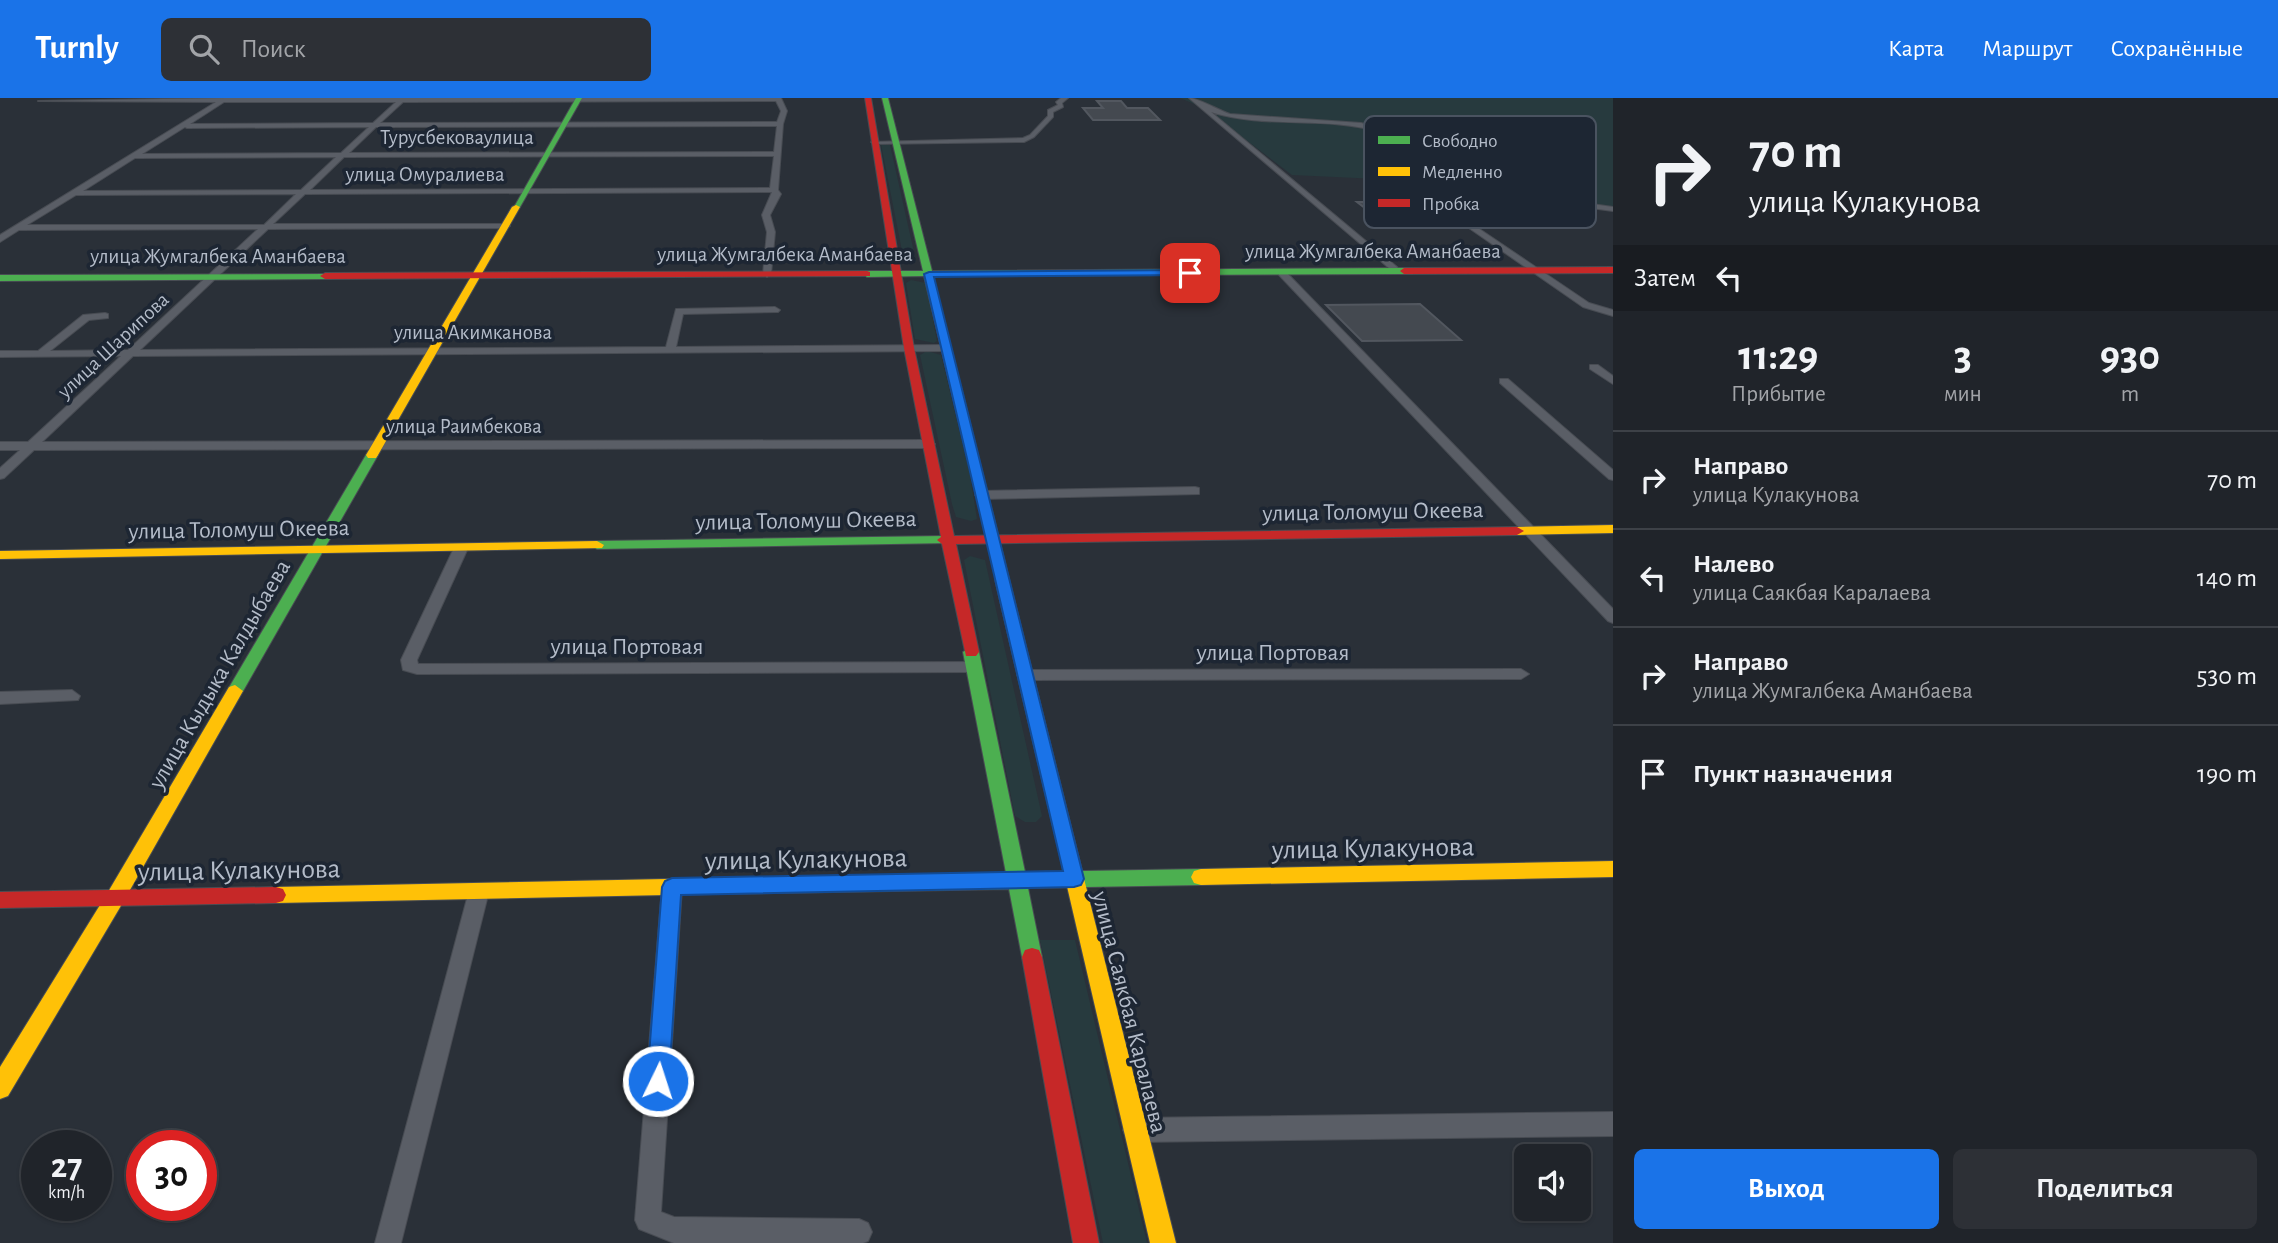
<!DOCTYPE html>
<html lang="ru">
<meta charset="utf-8">
<style>
:root{--surface:#20242a;--page:#2d3036;--text:#f1f3f6;--muted:#a2a4a8;--line:#3d4147;--accent:#1a73e8}
body{margin:0;font-family:"Alegreya Sans",sans-serif;background:var(--page);color:var(--text);height:100vh;display:flex;flex-direction:column;font-size:26px;white-space:nowrap}
*{box-sizing:border-box;margin:0}
p{font-size:23px;color:var(--muted)}
.icon{flex:none;width:38px;height:38px;fill:none;stroke:currentColor;stroke-width:2;stroke-linecap:round;stroke-linejoin:round}
.map{position:relative;flex:1;overflow:hidden}
.panel{display:flex;flex-direction:column;background:var(--surface);width:665px}
.panel>*{flex:none}
.top-card{background:#20242a;color:var(--text);overflow:hidden}
.controls{position:absolute;left:1514px;top:1046px;display:grid;gap:14px}
.controls a{display:grid;place-items:center;width:77px;height:77px;border-radius:10px;background:var(--surface);box-shadow:0 2px 5px #0004,0 0 0 2px var(--line);font-size:35px}
.speed{position:absolute;left:21px;top:1032px;display:flex;gap:14px;font-size:35px;font-weight:700;text-align:center}
.speed>*{display:grid;place-content:center;width:91px;height:91px;border-radius:50%;background:var(--surface);box-shadow:0 2px 5px #0004,0 0 0 2px var(--line);line-height:1}
.speed small{font-size:18px;font-weight:400}
.speed .limit{border:10px solid #d22;background:#fff;color:#111}
.pin{position:absolute;display:grid;place-items:center;width:60px;height:60px;color:#fff;margin:-30px;border-radius:14px;box-shadow:0 4px 10px #0006}
.me{position:absolute;width:77px;margin:-38px;rotate:4deg;stroke-linejoin:round;filter:drop-shadow(0 0 5px #0008)}
.turn{display:flex;align-items:center;gap:24px;height:147px;padding:0 21px;font-size:32px}
.turn .icon{width:91px;height:91px;stroke-width:2.5}
.turn b{display:block;font-size:49px;line-height:60px}
.then{display:flex;align-items:center;height:66px;padding:0 21px;background:#0003;gap:14px;font-size:26px}
.eta{display:flex;justify-content:space-evenly;align-items:center;height:119px;text-align:center}
.eta b{font-size:42px;font-weight:700;line-height:49px}
.button{display:flex;gap:14px;margin-top:auto;padding:14px 21px}
.button a{flex:1;height:80px;border-radius:10px;background:var(--accent);color:#fff;font-size:28px;font-weight:700;line-height:80px;text-align:center}
.button a+a{background:var(--page);color:var(--text)}
ul{padding:0;list-style:none}
li{display:flex;align-items:center;gap:21px;height:98px;padding:0 21px;border-top:2px solid var(--line)}
li div{flex:1}
li b{display:block;font-size:26px}
li em{font-style:normal}
header{display:flex;align-items:center;gap:42px;box-sizing:border-box;height:98px;padding:0 35px;background:var(--accent);color:#fff}
header strong{font-size:33px}
nav{display:flex;gap:38px;margin-inline-start:auto;font-size:24px}
.search{width:490px;height:63px;background:var(--page);display:flex;align-items:center;gap:18px;box-sizing:border-box;padding:0 24px;border-radius:10px;color:var(--muted);font-size:26px}
main{display:flex;flex:1;min-height:0}
.map>svg:first-child{display:block}
.green{fill:#273a3e}
.building{fill:#444950;stroke:#52575f;stroke-width:2}
.lines{fill:none;stroke-linecap:round;stroke-linejoin:round}
.street-casing{stroke:#484c53;stroke-width:2}
.fast-casing{stroke:#484c53;stroke-width:2}
.slow-casing{stroke:#484c53;stroke-width:2}
.jam-casing{stroke:#484c53;stroke-width:2}
.street{fill:#5a5e66;fill-rule:evenodd}
.fast{fill:#4caf50;fill-rule:evenodd}
.slow{fill:#ffc107;fill-rule:evenodd}
.jam{fill:#c62828;fill-rule:evenodd}
.route{fill:#1a73e8;stroke:#114b97;stroke-width:2}
.labels{text-anchor:middle;stroke-width:7;stroke-linejoin:round;paint-order:stroke}
.far-street-label{font-size:21px;fill:#b4bcc9;stroke:#1d2633}
.street-label{font-size:24px;fill:#b4bcc9;stroke:#1d2633}
.near-street-label{font-size:28px;fill:#b4bcc9;stroke:#1d2633}
.key{fill:#1d2633;stroke:#4a5360;stroke-width:2}
.key-label{font-size:19px;fill:#b4bcc9}
</style>
<header>
<strong>Turnly</strong>
<div class="search"><svg class="icon" aria-label="search" viewBox="0 0 24 24"><circle cx="10" cy="10" r="6"/><path d="M15 15l6 6"/></svg>Поиск</div>
<nav><a>Карта</a><a>Маршрут</a><a>Сохранённые</a></nav>
</header>
<main>
<div class="map">
<svg width="1613" height="1145" viewBox="0 0 1613 1145">
<rect width="100%" height="100%" fill="#2a3038"/>
<!-- green -->
<path class="green" d="M1180 0H1613V110L1538 99 1507 87 1292 77 1204 10Z
M881 46 890 47 916 163 913 166 904 163Z
M911 182 926 185 937 243 934 245 915 241 906 185Z
M927 253 941 257 970 377 977 421 971 423 956 419 952 406 920 257Z
M970 458 985 462 1042 718 1036 724H1025L1015 718 964 462Z
M1040 842H1075L1147 1145H1103Z"/>
<!-- building -->
<path class="building" d="M1097 3H1121L1127 10H1148L1160 22H1093L1083 10H1103Z
M1357 104H1398L1416 117H1374Z
M1420 206 1461 242 1362 243 1326 207Z"/>
<g class="lines">
<!-- street casing -->
<g class="street-casing">
<path id="street" d="M224 0H781L787 13 783 26 778 92 781 96 770 117 775 134 771 176 767 179 763 176 767 134 762 117 772 94 305 96 273 126H506L510 128 506 130 268 131 140 252 666 249 676 211 775 209 780 212 778 214 683 216 676 249 946 247 951 250 946 253 133 258 42 344 929 342 935 346 929 350 34 352 4 380 0 381V370L20 352H0V344H28L121 258 0 259V253H38L83 217 105 215 108 216V220L89 222 50 253 128 252 258 131 19 132 0 144V137L216 4 38 3ZM776 3 781 13 777 24 380 25 403 4ZM224 4H396L373 25 190 26ZM777 28 774 54 349 55 376 29ZM185 29 187 30 369 29 341 55 142 56ZM774 58 770 90 310 92 344 59ZM336 59 301 92 83 93 135 60ZM296 96 264 127H27L76 97Z
M1061 0H1068L1062 5 1063 9 1053 14V19L1034 39 1024 44 874 46 871 44 1023 40 1030 37 1048 18V12L1058 7 1056 4Z
M1189 0C1198 0 1218 12 1230 16L1361 25 1381 31 1514 95 1613 109V113L1509 99 1377 33C1322 18 1265 31 1211 14L1403 174 1396 176Z
M1472 126 1589 205 1613 212V218L1583 209 1469 130 1468 128Z
M1279 173H1285L1613 511V525L1608 523 1279 177Z
M1590 267H1598L1613 278V286L1590 271Z
M1500 281H1508L1613 372V382L1609 381 1500 285Z
M1195 389 1199 390V396L981 401 975 397 981 393Z
M461 446 468 450 417 562 418 566 974 564 982 569 974 574 417 576 403 572 401 562 454 450Z
M1521 571 1529 576 1521 581 1025 582 1017 577 1025 572Z
M72 592 80 598 78 602 0 606V594Z
M672 781 679 783 682 789 661 1114 674 1119 859 1121 868 1125 872 1134 868 1143 863 1145H674L639 1131 635 1122 662 789 665 783Z
M479 785 486 787 489 793 401 1145H375L469 793 472 787Z
M1613 1014V1038L1135 1044 1127 1040 1123 1032 1127 1024 1135 1020Z"/>
</g>
<!-- fast casing -->
<g class="fast-casing">
<path id="fast" d="M576 0H582L520 109 513 111Z
M882 0H888L932 173 1404 170 1408 173 1404 176 933 178 1009 481 1007 484H997L924 178 867 179 863 176 867 173H923Z
M328 176 330 178 325 181 0 183V177Z
M372 353 378 357 243 593 235 599 229 597 227 593 366 357Z
M944 438 951 442 949 445 597 451 590 447 597 443Z
M971 549 979 554 1025 774 1201 771 1208 773 1211 779 1208 785 1201 787 1028 790 1042 859 1039 866 1032 868 1025 866 1022 859 1009 791 714 796 707 794 704 788 707 782 714 780 1006 775 963 554Z"/>
</g>
<!-- slow casing -->
<g class="slow-casing">
<path id="slow" d="M516 107 520 109 378 357 376 360H368L366 357 512 109Z
M1613 427V435L1517 437 1510 433 1517 429Z
M597 443 604 447 602 450 0 461V453Z
M235 587 243 593 122 806 8 998 0 1001V969L108 794 229 589Z
M1065 733 1072 736 1074 741 1176 1145H1150L1056 741 1058 736Z
M1613 763V779L1201 787 1194 785 1191 779 1194 773 1201 771Z
M714 780 721 782 724 788 721 794 714 796 276 805 269 803 266 797 269 791 276 789Z"/>
</g>
<!-- jam casing -->
<g class="jam-casing">
<path id="jam" d="M865 0H871L914 250 954 438 1517 429 1524 433 1517 437 956 446 979 554 976 558H966L942 446 937 442 941 439 904 250Z
M1613 169V175L1404 176 1400 173 1404 170Z
M867 173 870 174V178L325 181 320 178 325 175Z
M1002 477 1009 481 1074 741 1072 746 1065 749 1058 746 1056 741 995 481Z
M276 789 283 791 286 797 283 803 276 805 0 810V794Z
M1032 850 1039 852 1042 859 1099 1145H1073L1022 859 1025 852Z"/>
</g>
<!-- street -->
<use href="#street" class="street"/>
<!-- fast -->
<use href="#fast" class="fast"/>
<!-- slow -->
<use href="#slow" class="slow"/>
<!-- jam -->
<use href="#jam" class="jam"/>
</g>
<!-- route -->
<path class="route" d="M1190 172 1195 175 1193 177 934 179 1084 781 1081 787 1074 789 681 797 669 983 666 991 658 994 650 991 647 983 662 789 665 783 672 780 1063 773 924 176 929 174Z"/>
<g class="labels">
<!-- far-street labels -->
<g class="far-street-label">
<text x="457" y="46">Турусбековаулица</text>
<text x="425" y="83">улица Омуралиева</text>
<text x="1373" y="160">улица Жумгалбека Аманбаева</text>
<text x="785" y="163">улица Жумгалбека Аманбаева</text>
<text x="218" y="165">улица Жумгалбека Аманбаева</text>
<text x="473" y="241">улица Акимканова</text>
<text transform="translate(113 247) rotate(-43)" y="7">улица Шарипова</text>
<text x="464" y="335">улица Раимбекова</text>
</g>
<!-- street labels -->
<g class="street-label">
<text transform="translate(1373 413) rotate(-1)" y="8">улица Толомуш Океева</text>
<text transform="translate(806 422) rotate(-1)" y="8">улица Толомуш Океева</text>
<text transform="translate(239 431) rotate(-1)" y="8">улица Толомуш Океева</text>
<text x="627" y="556">улица Портовая</text>
<text x="1273" y="562">улица Портовая</text>
<text transform="translate(219 576) rotate(-60)" y="8">улица Кыдыка Калдыбаева</text>
<text transform="translate(1130 914) rotate(76)" y="8">улица Саякбая Каралаева</text>
</g>
<!-- near-street labels -->
<g class="near-street-label">
<text transform="translate(1373 749) rotate(-1)" y="10">улица Кулакунова</text>
<text transform="translate(806 760) rotate(-1)" y="10">улица Кулакунова</text>
<text transform="translate(239 771) rotate(-1)" y="10">улица Кулакунова</text>
</g>
</g>
<!-- legend -->
<rect x="1364" y="18" width="232" height="112" rx="10" class="key"/>
<rect x="1378" y="38" width="32" height="8" fill="#4caf50"/>
<rect x="1378" y="69" width="32" height="9" fill="#ffc107"/>
<rect x="1378" y="101" width="32" height="8" fill="#c62828"/>
<g class="key-label">
<text x="1422" y="49">Свободно</text>
<text x="1422" y="80">Медленно</text>
<text x="1422" y="112">Пробка</text>
</g>
</svg>
<div class="controls">
<a><svg class="icon" aria-label="sound" viewBox="0 0 24 24"><path d="M4 9h4l5-4v14l-5-4H4zM17 9q2 3 0 6"/></svg></a>
</div>
<div class="speed"><div>27<small>km/h</small></div><div class="limit">30</div></div>
<div class="pin" style="left:1190px;top:175px;background:#d93025"><svg class="icon" aria-label="arrive" viewBox="0 0 24 24"><path d="M6 21V4h12l-3 4 3 4H6"/></svg></div>
<svg class="me" style="left:658px;top:983px" viewBox="-20 -20 40 40"><circle r="17" fill="#1a73e8" stroke="#fff" stroke-width="3"/><path d="M0-11L8 9 0 5-8 9z" fill="#fff"/></svg>
</div>
<section class="panel">
<div class="top-card">
<div class="turn"><svg class="icon" aria-label="right" viewBox="0 0 24 24"><path d="M7 20v-9h11M14 6l5 5-5 5"/></svg><div><b>70 m</b>улица Кулакунова</div></div>
<div class="then">Затем<svg class="icon" aria-label="left" viewBox="0 0 24 24"><path d="M17 20v-9H6M10 6l-5 5 5 5"/></svg></div>
</div>
<div class="eta">
<div><b>11:29</b><p>Прибытие</p></div>
<div><b>3</b><p>мин</p></div>
<div><b>930</b><p>m</p></div>
</div>
<ul>
<li><svg class="icon" aria-label="right" viewBox="0 0 24 24"><path d="M7 20v-9h11M14 6l5 5-5 5"/></svg><div><b>Направо</b><p>улица Кулакунова</p></div><em>70 m</em></li>
<li><svg class="icon" aria-label="left" viewBox="0 0 24 24"><path d="M17 20v-9H6M10 6l-5 5 5 5"/></svg><div><b>Налево</b><p>улица Саякбая Каралаева</p></div><em>140 m</em></li>
<li><svg class="icon" aria-label="right" viewBox="0 0 24 24"><path d="M7 20v-9h11M14 6l5 5-5 5"/></svg><div><b>Направо</b><p>улица Жумгалбека Аманбаева</p></div><em>530 m</em></li>
<li><svg class="icon" aria-label="arrive" viewBox="0 0 24 24"><path d="M6 21V4h12l-3 4 3 4H6"/></svg><div><b>Пункт назначения</b></div><em>190 m</em></li>
</ul>
<div class="button"><a>Выход</a><a>Поделиться</a></div>
</section>
</main>
